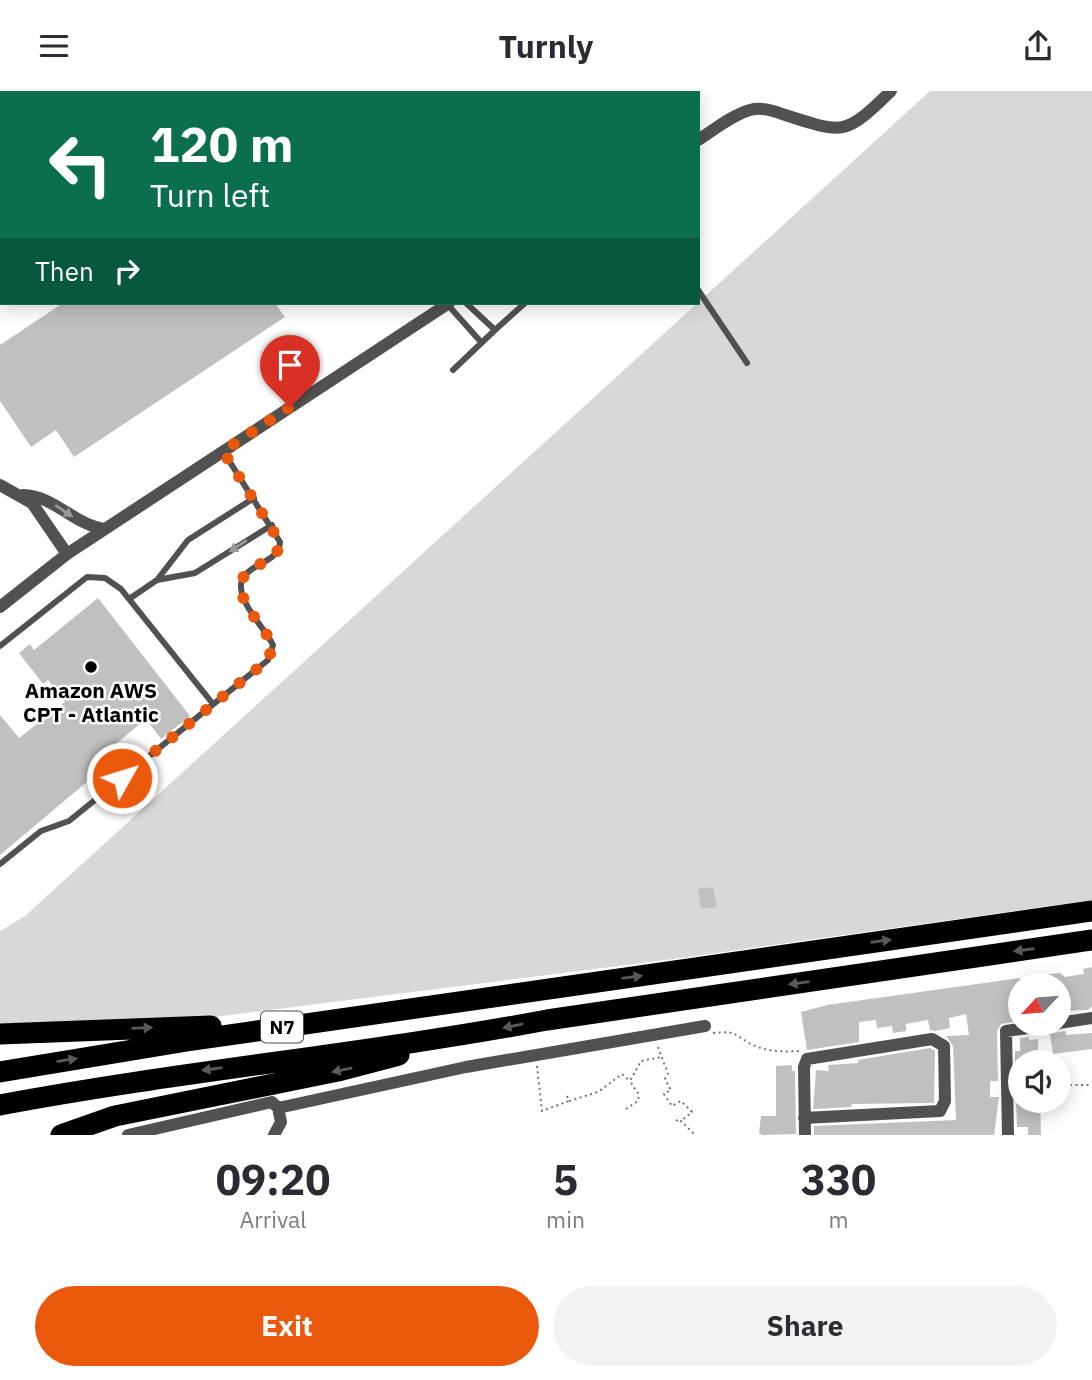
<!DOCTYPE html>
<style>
:root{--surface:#fff;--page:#f2f2f3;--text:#2b2b33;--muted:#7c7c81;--accent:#ea580c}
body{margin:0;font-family:"IBM Plex Sans",sans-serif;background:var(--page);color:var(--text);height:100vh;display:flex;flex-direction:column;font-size:26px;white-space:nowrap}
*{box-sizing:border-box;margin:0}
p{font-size:23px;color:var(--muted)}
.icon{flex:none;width:38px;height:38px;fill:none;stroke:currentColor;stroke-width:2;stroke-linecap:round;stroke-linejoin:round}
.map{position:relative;height:1044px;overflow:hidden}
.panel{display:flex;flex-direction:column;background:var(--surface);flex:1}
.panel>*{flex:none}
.hud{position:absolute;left:0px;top:0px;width:700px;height:214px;box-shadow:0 4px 18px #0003;background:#0b6e4f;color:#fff;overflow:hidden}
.needle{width:46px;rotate:244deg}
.fabs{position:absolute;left:1008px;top:882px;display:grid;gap:14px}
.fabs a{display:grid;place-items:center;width:63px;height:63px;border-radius:50%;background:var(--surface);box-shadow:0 4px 18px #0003;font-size:35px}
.pin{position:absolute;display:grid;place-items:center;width:60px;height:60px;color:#fff;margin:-72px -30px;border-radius:50% 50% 50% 0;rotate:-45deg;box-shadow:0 0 7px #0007}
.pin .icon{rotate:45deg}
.me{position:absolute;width:77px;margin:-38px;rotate:51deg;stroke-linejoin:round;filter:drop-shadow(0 0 5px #0008)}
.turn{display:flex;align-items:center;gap:24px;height:147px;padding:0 35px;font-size:32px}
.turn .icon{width:91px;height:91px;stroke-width:2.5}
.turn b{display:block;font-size:49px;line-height:60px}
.then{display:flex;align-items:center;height:66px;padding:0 35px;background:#0003;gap:14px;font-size:26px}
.eta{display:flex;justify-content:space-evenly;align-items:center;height:119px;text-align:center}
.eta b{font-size:42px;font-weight:700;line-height:49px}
.cta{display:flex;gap:14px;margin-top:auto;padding:14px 35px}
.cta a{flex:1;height:80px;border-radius:42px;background:var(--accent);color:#fff;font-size:28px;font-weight:700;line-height:80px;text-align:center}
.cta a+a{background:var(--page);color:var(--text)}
header{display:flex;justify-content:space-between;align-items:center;height:91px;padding:0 35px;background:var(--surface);font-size:32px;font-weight:700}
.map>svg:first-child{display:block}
.green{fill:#d8d8d8}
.building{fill:#c0c0c0}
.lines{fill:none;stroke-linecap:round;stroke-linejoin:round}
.path{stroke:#737373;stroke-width:2;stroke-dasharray:2 3.5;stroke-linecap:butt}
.service{stroke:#515151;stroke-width:6}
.minor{stroke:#515151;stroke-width:12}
.secondary{stroke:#1e1e1e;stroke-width:14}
.motorway{stroke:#000;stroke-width:21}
.oneway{fill:#979797}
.oneway2{fill:#595959}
.route{stroke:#ea580c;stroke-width:12;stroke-dasharray:0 21.6}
.poi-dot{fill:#000;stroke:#fff;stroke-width:2.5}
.labels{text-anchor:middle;stroke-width:5;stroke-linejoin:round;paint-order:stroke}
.shield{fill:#fff;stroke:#4c4c4c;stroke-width:2}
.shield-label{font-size:19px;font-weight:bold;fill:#000}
.poi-label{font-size:21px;font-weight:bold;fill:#000;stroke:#fff}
</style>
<header><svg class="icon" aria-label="menu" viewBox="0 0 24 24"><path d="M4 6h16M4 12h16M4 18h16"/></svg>Turnly<svg class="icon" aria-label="share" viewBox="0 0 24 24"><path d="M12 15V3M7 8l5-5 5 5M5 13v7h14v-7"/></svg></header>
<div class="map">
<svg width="1092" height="1044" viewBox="0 0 1092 1044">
<rect width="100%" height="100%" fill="#fff"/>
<!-- green -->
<path class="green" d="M930 0H1092V809L681 867 215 926 0 933V840L25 825Z"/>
<!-- building -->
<path class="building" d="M63 212H275L285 226 74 366 56 339 31 356 0 310V254Z
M98 507 190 625 161 648 146 628 100 666 107 674 0 764V624L19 647 65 611 48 589 43 593 19 562 30 553 34 559Z
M713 796 717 816 701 818 698 798Z
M1092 876V915L1088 919 1061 920 1059 894H1036L1034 885 1060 882 1065 886 1084 883 1083 878Z
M1020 887V922H1015L1017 930 1001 933 997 940 998 990H990V1006H999L994 1044H814V1035L956 1029 953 955 946 945 969 944 966 923 949 927 950 937 935 940 930 939 928 929 906 933V940L893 942 892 935 877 937 876 929 859 931V951L807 959 801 921 827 914Z
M1065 940 1066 944 1092 942V958L1053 963 1050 943Z
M1029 946V949L1038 948V971H1015V960H1020V947Z
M930 957 935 960 934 1012 852 1013 851 1016 813 1018 816 979 829 980 828 974 858 972V969Z
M792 974V980H795L796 1043 762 1044 759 1042 761 1025H776V975Z
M1016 1010H1040L1041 1044H1028V1036H1017Z"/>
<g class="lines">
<!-- path -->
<path class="path" d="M713 942C735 940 733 942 749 952 765 961 783 961 800 960
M658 956 668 983 665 988 671 999 664 1003 672 1015 681 1010 692 1021 680 1031
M537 975 542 1020 569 1010
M1059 994H1092
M567 1005 569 1010 598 1001 622 983 629 989
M626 1018 638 1010 639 1004 630 990 641 970 662 966
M676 1030 679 1028 695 1044"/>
<!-- service -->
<path class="service" d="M107 2 110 0
M0 61 2 60
M698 199 747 272
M448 214 481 251
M495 239 525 212
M453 279 495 239 466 212
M157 489 195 482 272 434
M129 508 157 489 188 449 254 407
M0 555 87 486 105 487 121 498 213 613
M0 773 41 740 69 730 268 569 273 554C265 537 235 509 242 489 249 472 279 472 280 451L223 360"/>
<!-- minor -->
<path class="minor" d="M558 0 559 2
M573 0 574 2
M698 49C714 39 732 24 750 19 761 16 772 19 782 23 843 42 843 47 891 0
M0 394 32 412 67 463
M23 404C55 405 74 434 105 438
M0 516 67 463 449 212
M1059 932 1092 927
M278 1017 466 976 705 935
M804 1027 940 1020 945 1010 944 955 932 948 807 968 804 976 805 1044
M128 1044 272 1011 278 1017 281 1031 274 1044
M1008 1044 1006 940 1056 933"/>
<!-- secondary -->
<path class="secondary" d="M180 2 183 0
M230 2 233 0
M244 2 246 0
M0 92H2
M0 107 2 105
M0 168 2 167"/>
<!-- motorway -->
<path class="motorway" d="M0 943 211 935
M0 981 187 950 1092 820
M0 1014C181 980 366 963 547 929L1092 849
M61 1044 115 1025 338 980 399 964"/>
</g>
<!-- one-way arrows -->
<defs><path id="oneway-solid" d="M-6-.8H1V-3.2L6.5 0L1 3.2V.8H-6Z" transform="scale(1.75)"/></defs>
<g class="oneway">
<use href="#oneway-solid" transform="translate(64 420) rotate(34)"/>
<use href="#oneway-solid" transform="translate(238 455) rotate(147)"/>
</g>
<g class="oneway2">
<use href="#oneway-solid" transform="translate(881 850) rotate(-8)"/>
<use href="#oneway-solid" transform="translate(1024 859) rotate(172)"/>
<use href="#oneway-solid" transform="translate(632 886) rotate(-8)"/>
<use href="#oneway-solid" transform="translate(799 892) rotate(172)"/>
<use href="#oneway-solid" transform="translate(513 935) rotate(169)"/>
<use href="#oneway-solid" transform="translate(142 937) rotate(-2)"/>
<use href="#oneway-solid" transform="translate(67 969) rotate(-9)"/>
<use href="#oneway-solid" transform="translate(212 978) rotate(172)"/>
<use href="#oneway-solid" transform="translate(342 979) rotate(168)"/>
</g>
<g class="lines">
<!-- route -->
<path class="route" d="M122 687 268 569 273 554C265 537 235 509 242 489 249 472 279 472 280 451L223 360 290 316"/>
</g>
<!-- markers -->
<circle class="poi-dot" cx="91" cy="576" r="7"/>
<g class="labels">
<!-- shield labels -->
<rect class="shield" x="261" y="920.5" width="42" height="31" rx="5"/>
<g class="shield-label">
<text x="282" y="943">N7</text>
</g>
<!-- poi labels -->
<g class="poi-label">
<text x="91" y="607">Amazon AWS<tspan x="91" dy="24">CPT - Atlantic</tspan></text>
</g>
</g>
</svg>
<div class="fabs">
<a><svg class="needle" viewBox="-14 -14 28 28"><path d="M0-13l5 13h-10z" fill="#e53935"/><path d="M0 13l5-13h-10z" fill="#7c7c81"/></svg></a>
<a><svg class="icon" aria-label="sound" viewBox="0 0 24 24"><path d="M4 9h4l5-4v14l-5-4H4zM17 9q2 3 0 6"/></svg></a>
</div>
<div class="pin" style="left:290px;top:316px;background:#d93025"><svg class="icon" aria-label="arrive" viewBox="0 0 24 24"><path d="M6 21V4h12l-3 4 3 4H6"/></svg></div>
<svg class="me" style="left:122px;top:687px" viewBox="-20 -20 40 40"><circle r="17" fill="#ea580c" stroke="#fff" stroke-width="3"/><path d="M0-11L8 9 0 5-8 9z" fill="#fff"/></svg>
<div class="hud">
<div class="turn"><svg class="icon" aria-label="left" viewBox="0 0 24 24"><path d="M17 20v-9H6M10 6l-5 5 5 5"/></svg><div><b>120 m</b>Turn left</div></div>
<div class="then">Then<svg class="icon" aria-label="right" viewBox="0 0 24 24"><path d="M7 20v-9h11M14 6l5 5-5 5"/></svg></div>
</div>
</div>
<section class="panel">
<div class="eta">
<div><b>09:20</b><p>Arrival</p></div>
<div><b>5</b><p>min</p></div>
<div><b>330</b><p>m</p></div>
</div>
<div class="cta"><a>Exit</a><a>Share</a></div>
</section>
